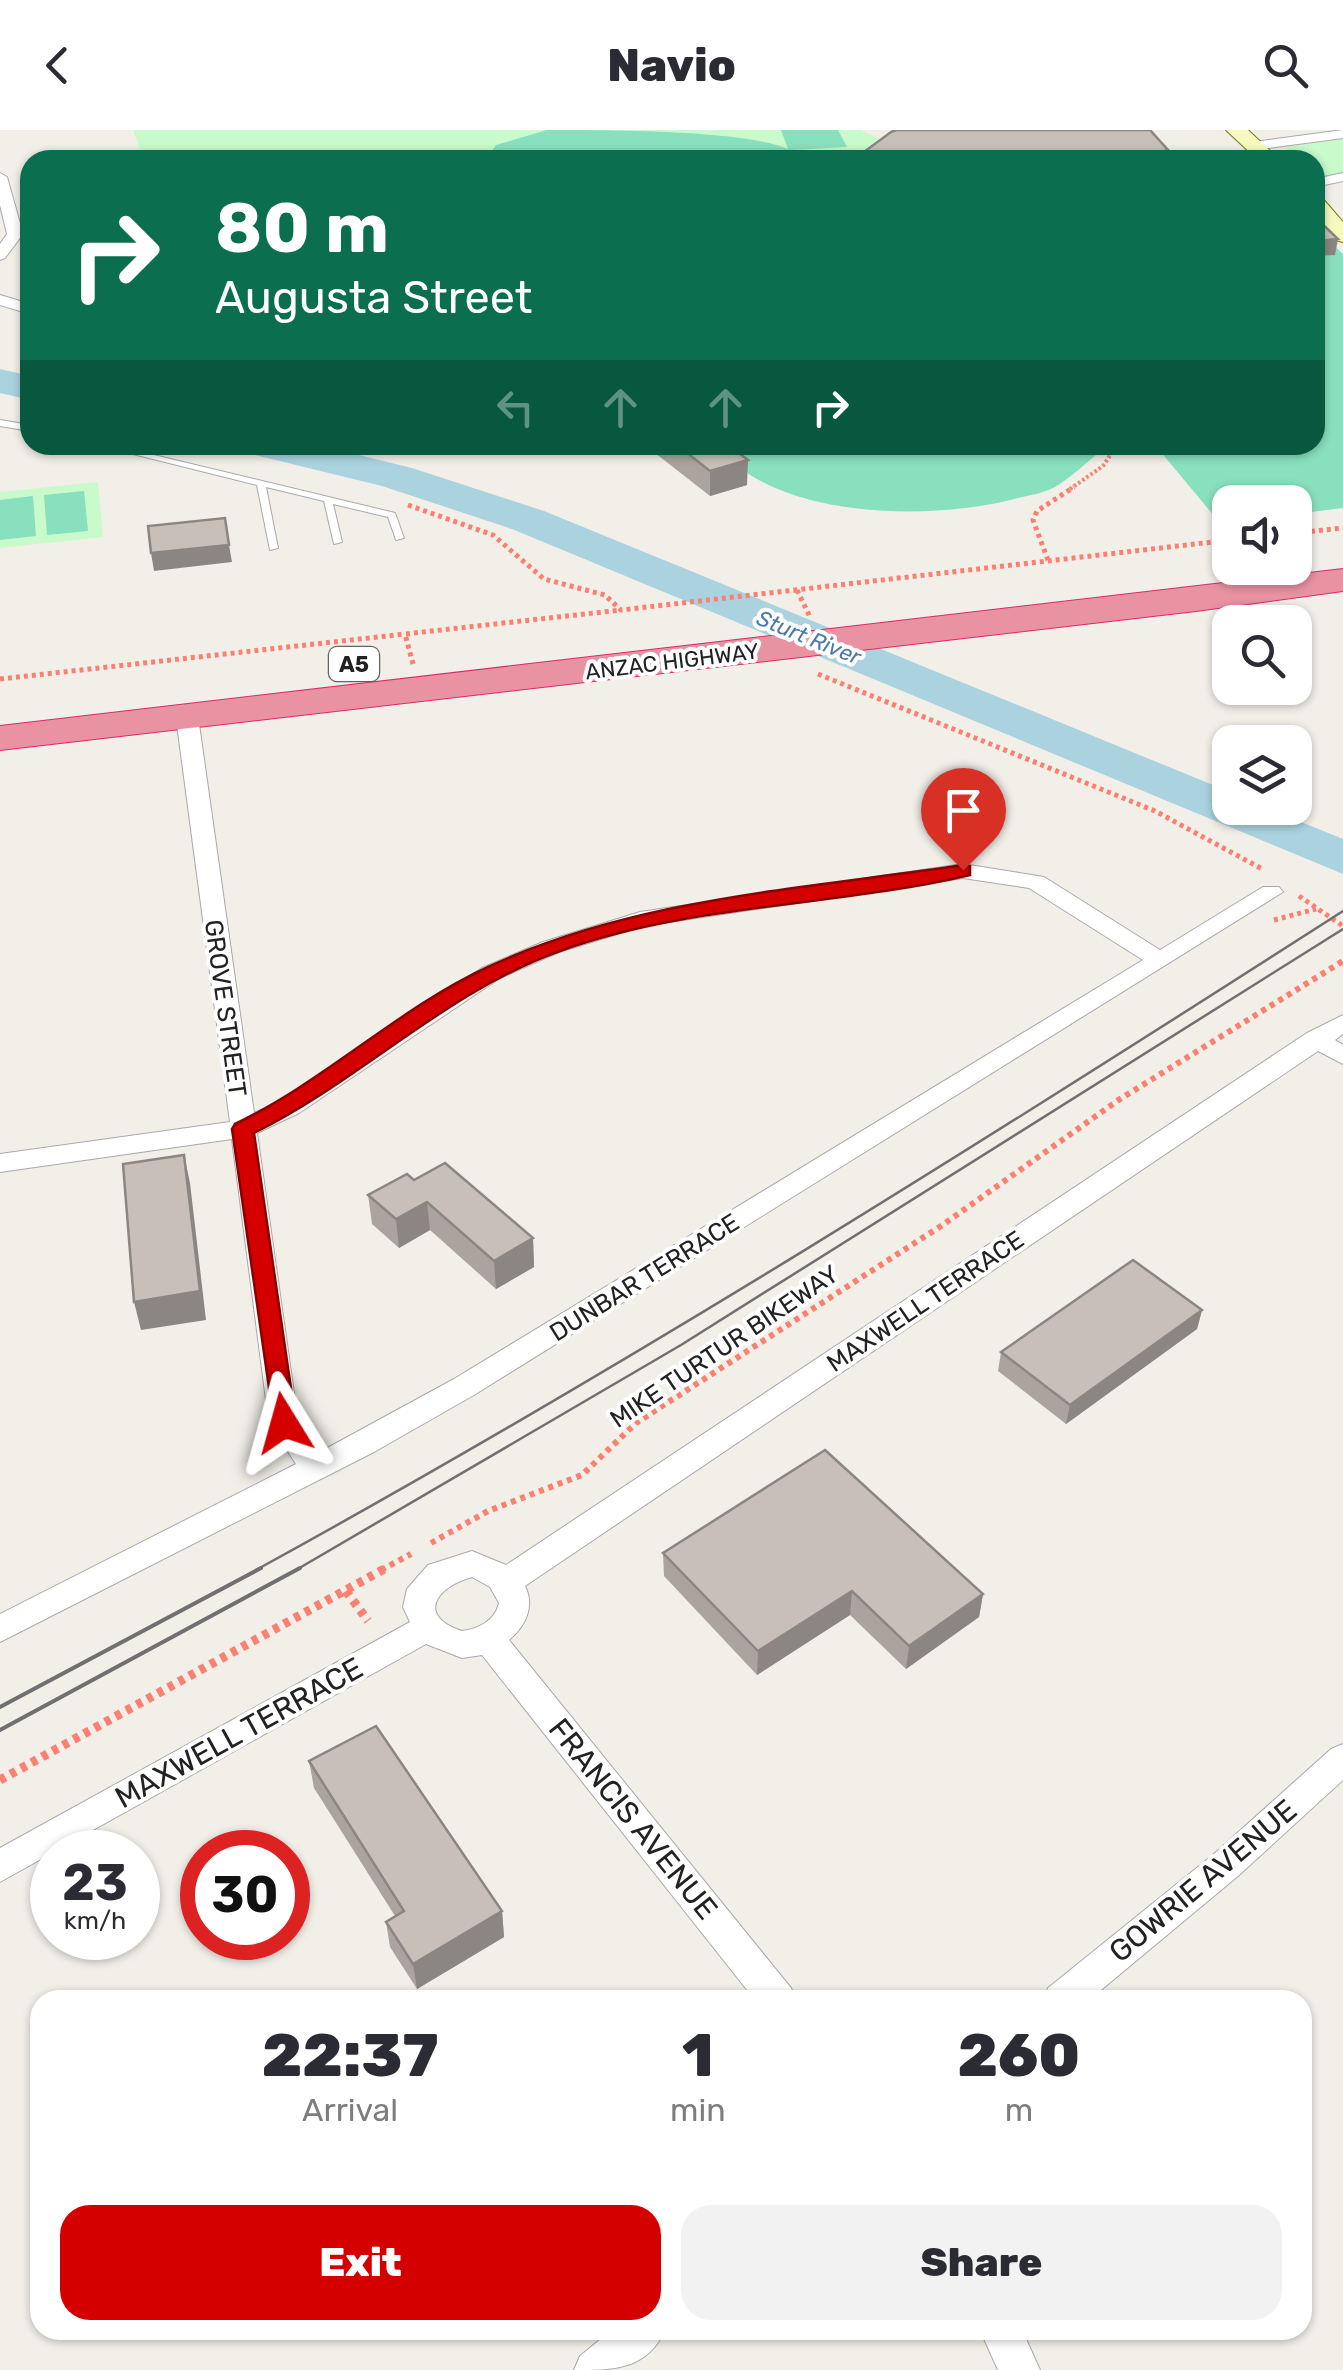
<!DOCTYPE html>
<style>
:root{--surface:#fff;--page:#f2f2f3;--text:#2b2b33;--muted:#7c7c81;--accent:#d40000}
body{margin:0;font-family:Rubik,sans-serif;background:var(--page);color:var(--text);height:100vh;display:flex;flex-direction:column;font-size:38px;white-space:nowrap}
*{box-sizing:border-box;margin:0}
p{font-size:32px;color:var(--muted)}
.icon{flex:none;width:55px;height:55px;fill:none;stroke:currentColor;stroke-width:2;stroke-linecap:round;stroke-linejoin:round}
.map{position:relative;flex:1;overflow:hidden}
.details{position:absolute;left:30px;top:1860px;width:1282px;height:350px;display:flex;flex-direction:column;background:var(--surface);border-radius:30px;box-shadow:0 2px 8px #0004}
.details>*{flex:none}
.hud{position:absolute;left:20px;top:20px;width:1305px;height:305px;border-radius:30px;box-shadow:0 2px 8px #0004;background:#0b6e4f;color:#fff;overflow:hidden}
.controls{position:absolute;left:1212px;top:355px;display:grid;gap:20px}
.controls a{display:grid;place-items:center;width:100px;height:100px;border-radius:20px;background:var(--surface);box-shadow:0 2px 8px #0004;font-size:50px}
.speed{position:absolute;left:30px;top:1700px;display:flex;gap:20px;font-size:50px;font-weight:700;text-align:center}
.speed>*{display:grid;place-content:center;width:130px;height:130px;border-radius:50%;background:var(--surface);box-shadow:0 2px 8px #0004;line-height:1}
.speed small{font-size:25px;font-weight:400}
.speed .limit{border:15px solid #d22;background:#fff;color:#111}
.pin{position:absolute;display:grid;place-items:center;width:85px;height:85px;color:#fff;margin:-102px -42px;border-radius:50% 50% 50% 0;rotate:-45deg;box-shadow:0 0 10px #0007}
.pin .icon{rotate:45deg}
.me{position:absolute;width:110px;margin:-55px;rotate:352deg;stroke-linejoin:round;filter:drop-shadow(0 0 8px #0008)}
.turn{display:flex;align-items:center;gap:35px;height:210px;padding:0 30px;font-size:45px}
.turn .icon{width:130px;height:130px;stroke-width:2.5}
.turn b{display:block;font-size:70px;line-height:85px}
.lanes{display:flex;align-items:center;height:95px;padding:0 30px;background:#0003;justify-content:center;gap:50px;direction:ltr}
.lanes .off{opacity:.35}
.eta{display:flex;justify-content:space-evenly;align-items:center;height:170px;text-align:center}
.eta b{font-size:60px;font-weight:800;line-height:70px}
.button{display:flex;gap:20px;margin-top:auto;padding:20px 30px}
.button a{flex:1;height:115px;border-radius:30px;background:var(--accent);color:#fff;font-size:40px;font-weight:800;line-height:115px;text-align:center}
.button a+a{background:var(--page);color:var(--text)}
header{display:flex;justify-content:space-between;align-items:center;height:130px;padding:0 30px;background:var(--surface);font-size:45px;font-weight:800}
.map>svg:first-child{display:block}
.park{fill:#c8facc}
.pitch{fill:#88e0be}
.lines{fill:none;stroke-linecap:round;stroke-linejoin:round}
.river{fill:#aad3df;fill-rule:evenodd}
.lane-casing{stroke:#a9a9a9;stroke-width:2}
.street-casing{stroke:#a9a9a9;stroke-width:2}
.secondary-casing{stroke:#707d05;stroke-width:2}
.highway-casing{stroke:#dc2a67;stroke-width:2}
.path-far3{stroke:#fa8072;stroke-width:4;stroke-dasharray:2.5 2.5;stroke-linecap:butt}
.path-far2{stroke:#fa8072;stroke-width:5;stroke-dasharray:4 4;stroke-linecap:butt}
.path-far1{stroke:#fa8072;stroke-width:6;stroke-dasharray:5 5;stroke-linecap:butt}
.path{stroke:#fa8072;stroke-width:9;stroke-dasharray:6 6;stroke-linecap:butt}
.lane{fill:#fff;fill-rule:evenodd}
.street{fill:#fff;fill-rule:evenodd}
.secondary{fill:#f7fabf;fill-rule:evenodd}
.highway{fill:#e892a2;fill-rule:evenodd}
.tram-far1{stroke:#707070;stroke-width:2.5}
.tram{stroke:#707070;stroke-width:4}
.wall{fill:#aba49e}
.shaded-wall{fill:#8b8681}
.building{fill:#c7bfb8;stroke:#8b8681;stroke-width:2.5}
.route{fill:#d40000;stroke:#8a0000;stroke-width:2.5}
.labels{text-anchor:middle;stroke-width:8;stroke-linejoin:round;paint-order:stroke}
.far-water-label{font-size:22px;font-style:italic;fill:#4a7aab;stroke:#fff}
.far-street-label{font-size:22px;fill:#222;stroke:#fff}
.shield{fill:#fff;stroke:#646464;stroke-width:2.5}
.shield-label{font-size:22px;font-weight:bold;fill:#222}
.street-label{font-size:25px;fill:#222;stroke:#fff}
.near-street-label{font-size:30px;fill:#222;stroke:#fff}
</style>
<header><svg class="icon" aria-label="back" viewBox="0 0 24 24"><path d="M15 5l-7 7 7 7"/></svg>Navio<svg class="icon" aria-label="search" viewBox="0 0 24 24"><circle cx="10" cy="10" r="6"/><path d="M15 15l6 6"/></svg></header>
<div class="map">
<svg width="1343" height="2240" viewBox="0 0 1343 2240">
<rect width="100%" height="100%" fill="#f2efe9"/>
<!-- park -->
<path class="park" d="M133 0H861L880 9 857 24 831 30H144Z
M1343 9V45L1320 50 1315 45V30H1298L1283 17Z
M98 352 103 407 0 418V362Z"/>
<!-- pitch -->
<path class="pitch" d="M547 0C604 0 746 0 788 19L781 0H838L847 17 793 20 794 30H485L496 15Z
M1315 97 1343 124V378L1295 384V372H1230V392L1220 393 1155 315H1315Z
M717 315H1099L1097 324C1084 335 1070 348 1055 357 1045 363 1030 365 1018 368 935 391 774 391 717 315Z
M84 361 88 401 47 405 44 365Z
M33 366 36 406 0 410V370Z"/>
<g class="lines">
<!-- river -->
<path class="river" d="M0 239 30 246V270L0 263Z
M245 315H318L412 338 544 381 1230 662V678H1267L1343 709V744L512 399 382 356 251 324Z"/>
<!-- lane casing -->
<g class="lane-casing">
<path id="lane" d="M0 290 30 295V301L0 296Z
M97 315H112L395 383 404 408 396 410 388 387 333 374 342 412 334 414 324 371 266 357 278 418 270 420 257 355Z"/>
</g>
<!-- street casing -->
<g class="street-casing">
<path id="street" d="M1343 0V8L1254 20 1247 16 1254 12Z
M0 43 7 47 23 104 5 128 0 130V114L7 104 0 75Z
M1343 43V51L1315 57V49Z
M0 165 30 174V184L0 175Z
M187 581 198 587 254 983 281 971 482 838 543 812 640 782 963 734 1044 747 1160 820 1263 757H1279L1283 762 474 1265 374 1322 0 1512V1484L296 1334 269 1293 232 1009 0 1042V1024L230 992 176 587ZM963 748 1029 758 1143 830 454 1249 320 1322 298 1291 257 1003 299 983 500 848 559 822 643 796Z
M1343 885V904L1335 910 1343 915V934L1318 921 525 1456C535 1476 526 1496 509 1510L791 1858 796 1870H755L482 1525 462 1528 426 1514 0 1752V1718L410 1492 403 1477 407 1459 428 1435 472 1421 506 1435 1307 903ZM472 1447 490 1457 499 1473C495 1491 478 1499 462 1501 416 1486 436 1457 472 1447Z
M1343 1614V1650L1238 1746 1089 1870H1043L1048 1858 1214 1724 1331 1619Z
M612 2200H665C647 2240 613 2240 574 2240L580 2226Z
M980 2200H1022L1040 2240H998Z"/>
</g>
<!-- secondary casing -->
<g class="secondary-casing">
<path id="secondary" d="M1226 0H1248L1280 30H1258Z
M1315 67 1323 69 1343 92V112L1335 110 1315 87Z"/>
</g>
<!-- highway casing -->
<g class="highway-casing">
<path id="highway" d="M1343 439V461L1196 481 0 620V596Z"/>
</g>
<!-- path-far3 -->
<path class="path-far3" d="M1070 359 1103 336 1117 315"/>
<!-- path-far2 -->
<path class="path-far2" d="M408 375 493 405 544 449 605 465 621 480 1230 410
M1295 403 1343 398
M1048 430 1033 390 1037 381 1074 357
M797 460 810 487
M413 534 405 504 621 480
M818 544 1155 681 1264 740
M0 549 405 504
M1299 766 1343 796
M1274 790 1316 779"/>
<!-- path-far1 -->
<path class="path-far1" d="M431 1413 488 1381 582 1345 636 1293 941 1096 1120 969 1343 831
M381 1440 411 1424"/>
<!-- path -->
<path class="path" d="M346 1461 368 1491
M0 1650 386 1438"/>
<!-- lane -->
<use href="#lane" class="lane"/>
<!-- street -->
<use href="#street" class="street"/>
<!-- secondary -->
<use href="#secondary" class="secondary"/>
<!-- highway -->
<use href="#highway" class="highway"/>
<!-- tram-far1 -->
<path class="tram-far1" d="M256 1440C628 1236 986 1010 1343 781
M296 1440 681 1215 1343 799"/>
<!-- tram -->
<path class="tram" d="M0 1577 261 1438
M0 1600 300 1438"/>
</g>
<!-- wall -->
<path class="wall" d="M650 315H728L747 355 710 366 655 323Z
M414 1050 533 1108 534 1137 496 1159 430 1100 399 1118 372 1094 368 1065Z
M1202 1180 1197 1199 1066 1294 998 1241 1001 1222Z
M663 1423 983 1464 979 1487 906 1539 850 1485 757 1545 664 1446Z
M309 1631 502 1781 504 1807 417 1859 390 1817 386 1792 395 1786 314 1658Z"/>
<!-- shaded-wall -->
<path class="shaded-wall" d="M1168 20 1167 30H1142Z
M1338 109 1335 125 1315 126V111Z
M748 330 747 355 710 366V341Z
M229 415 232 432 154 441 151 423Z
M184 1025 190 1053 206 1190 141 1200 134 1172Z
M427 1072 430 1100 399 1118 396 1089Z
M533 1108 534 1137 496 1159 494 1131Z
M1202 1180 1197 1199 1066 1294 1070 1275Z
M852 1461 850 1485 757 1545 758 1521Z
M983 1464 979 1487 906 1539 909 1516Z
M502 1781 504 1807 417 1859 413 1834Z"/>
<!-- building -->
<path class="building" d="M896 0H1150L1168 20 1142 30H853L891 2Z
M1315 87 1338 109 1315 111Z
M677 315H728L748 330 710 341Z
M225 388 229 415 151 423 148 396Z
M184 1025 200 1161 134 1172 123 1034Z
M445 1033 533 1108 494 1131 427 1072 396 1089 368 1065 407 1044 414 1050Z
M1133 1130 1202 1180 1070 1275 1001 1222Z
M825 1320 983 1464 909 1516 852 1461 758 1521 663 1423Z
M376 1596 502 1781 413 1834 386 1792 404 1781 309 1631Z"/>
<!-- route -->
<path class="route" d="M963 735 970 736V745C834 777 693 773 560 821 447 861 361 950 254 1003L296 1293 292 1300H275L232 999 235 994C325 951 399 878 488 837 636 768 803 759 963 735Z"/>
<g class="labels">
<!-- far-water labels -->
<g class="far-water-label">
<text transform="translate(809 507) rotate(22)" y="8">Sturt River</text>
</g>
<!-- far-street labels -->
<g class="far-street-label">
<text transform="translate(672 531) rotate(-7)" y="8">ANZAC HIGHWAY</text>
</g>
<!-- shield labels -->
<rect class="shield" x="329" y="517" width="50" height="34" rx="8"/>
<g class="shield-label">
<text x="354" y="542">A5</text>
</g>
<!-- street labels -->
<g class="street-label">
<text transform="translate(226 878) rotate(82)" y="9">GROVE STREET</text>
<text transform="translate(644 1147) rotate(-32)" y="9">DUNBAR TERRACE</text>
<text transform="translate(925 1171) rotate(-34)" y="9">MAXWELL TERRACE</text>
<text transform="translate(724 1216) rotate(-34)" y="9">MIKE TURTUR BIKEWAY</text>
</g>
<!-- near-street labels -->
<g class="near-street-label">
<text transform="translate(239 1603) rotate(-29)" y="10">MAXWELL TERRACE</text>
<text transform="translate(633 1689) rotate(51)" y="10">FRANCIS AVENUE</text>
<text transform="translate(1203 1751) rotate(-40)" y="10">GOWRIE AVENUE</text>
</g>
</g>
</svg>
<div class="controls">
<a><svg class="icon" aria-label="sound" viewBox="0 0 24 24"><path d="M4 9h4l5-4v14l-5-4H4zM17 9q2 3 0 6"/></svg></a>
<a><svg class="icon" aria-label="search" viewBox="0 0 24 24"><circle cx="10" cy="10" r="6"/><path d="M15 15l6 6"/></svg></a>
<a><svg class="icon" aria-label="layers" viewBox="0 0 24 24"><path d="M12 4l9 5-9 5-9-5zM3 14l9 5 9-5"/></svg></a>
</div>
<div class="speed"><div>23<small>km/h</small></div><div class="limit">30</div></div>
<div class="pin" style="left:963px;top:740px;background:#d93025"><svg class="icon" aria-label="arrive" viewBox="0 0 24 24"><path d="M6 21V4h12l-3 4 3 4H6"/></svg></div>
<svg class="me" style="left:284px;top:1293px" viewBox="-20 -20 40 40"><path d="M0-17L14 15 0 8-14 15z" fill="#d40000" stroke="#fff" stroke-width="4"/></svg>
<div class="hud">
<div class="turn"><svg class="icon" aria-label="right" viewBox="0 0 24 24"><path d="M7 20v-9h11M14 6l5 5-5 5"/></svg><div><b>80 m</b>Augusta Street</div></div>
<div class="lanes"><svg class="icon off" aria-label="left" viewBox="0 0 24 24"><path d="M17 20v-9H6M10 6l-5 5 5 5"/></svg><svg class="icon off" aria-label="ahead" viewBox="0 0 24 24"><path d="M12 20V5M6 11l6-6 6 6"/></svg><svg class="icon off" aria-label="ahead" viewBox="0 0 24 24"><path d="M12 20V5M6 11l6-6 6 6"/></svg><svg class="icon" aria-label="right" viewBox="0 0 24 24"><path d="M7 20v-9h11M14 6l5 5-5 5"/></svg></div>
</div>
<section class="details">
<div class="eta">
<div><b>22:37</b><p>Arrival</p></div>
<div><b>1</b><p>min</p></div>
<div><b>260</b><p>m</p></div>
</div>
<div class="button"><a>Exit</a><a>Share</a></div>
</section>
</div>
